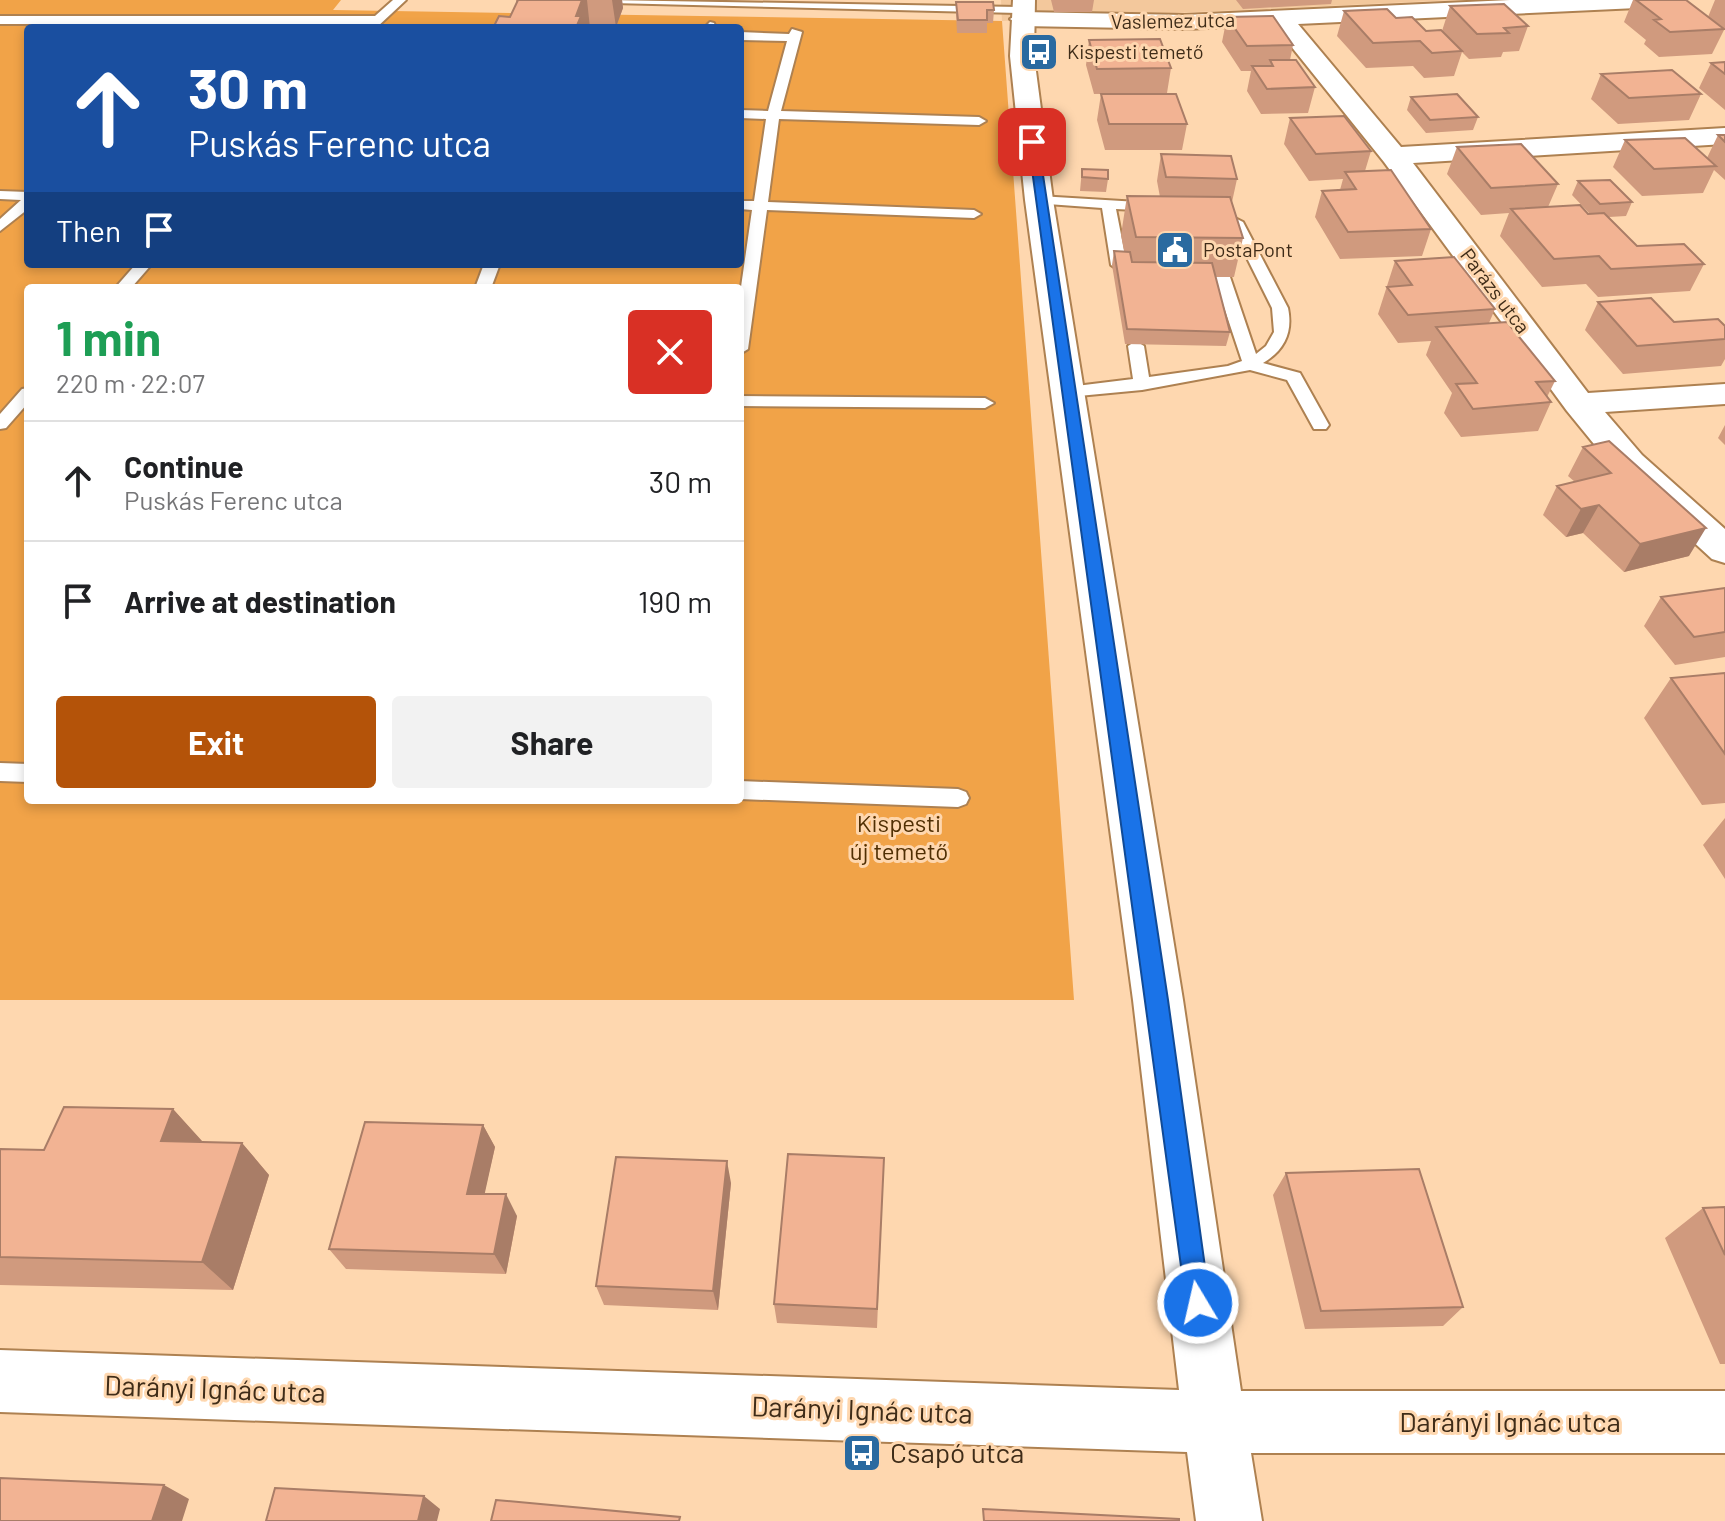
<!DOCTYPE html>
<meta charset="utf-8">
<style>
:root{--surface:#fff;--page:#f2f2f2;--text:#202124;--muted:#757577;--line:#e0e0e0;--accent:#b45309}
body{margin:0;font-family:Barlow,sans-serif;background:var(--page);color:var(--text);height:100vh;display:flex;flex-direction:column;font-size:30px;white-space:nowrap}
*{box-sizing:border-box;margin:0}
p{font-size:26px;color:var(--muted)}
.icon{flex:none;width:44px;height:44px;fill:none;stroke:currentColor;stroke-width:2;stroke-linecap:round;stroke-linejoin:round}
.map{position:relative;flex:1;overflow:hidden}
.drawer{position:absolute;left:24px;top:284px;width:720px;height:520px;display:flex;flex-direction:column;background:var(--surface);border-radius:8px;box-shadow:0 4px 12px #0003}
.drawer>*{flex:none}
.top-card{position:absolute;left:24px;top:24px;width:720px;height:244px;border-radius:8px;box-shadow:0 4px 12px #0003;background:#1a4fa0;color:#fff;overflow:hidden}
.pin{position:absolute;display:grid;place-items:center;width:68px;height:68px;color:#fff;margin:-34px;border-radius:16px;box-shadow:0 4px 12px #0006}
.me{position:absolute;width:88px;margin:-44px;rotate:351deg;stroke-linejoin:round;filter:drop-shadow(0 0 6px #0008)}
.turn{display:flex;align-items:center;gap:28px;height:168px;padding:0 32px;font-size:36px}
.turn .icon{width:104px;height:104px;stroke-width:2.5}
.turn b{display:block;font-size:56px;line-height:68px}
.then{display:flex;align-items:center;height:76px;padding:0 32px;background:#0003;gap:16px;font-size:30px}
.round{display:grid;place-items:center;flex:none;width:84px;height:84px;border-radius:8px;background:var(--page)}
.headline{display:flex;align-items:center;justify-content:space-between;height:136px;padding:0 32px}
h1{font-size:48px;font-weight:700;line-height:60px;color:#1e9e55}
.primary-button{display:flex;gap:16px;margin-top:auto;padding:16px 32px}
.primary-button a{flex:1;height:92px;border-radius:8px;background:var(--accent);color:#fff;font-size:32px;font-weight:700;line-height:92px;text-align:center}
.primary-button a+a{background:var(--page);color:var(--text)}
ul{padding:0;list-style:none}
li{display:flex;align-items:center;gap:24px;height:120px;padding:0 32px;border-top:2px solid var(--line)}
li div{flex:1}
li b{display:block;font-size:30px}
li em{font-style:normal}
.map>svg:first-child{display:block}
.built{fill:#f3c89c}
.green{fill:#f1a348;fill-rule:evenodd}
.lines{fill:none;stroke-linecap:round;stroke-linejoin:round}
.service-casing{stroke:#ae8151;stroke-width:4}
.minor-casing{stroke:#ae8151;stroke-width:4}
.tertiary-casing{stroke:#ae8151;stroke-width:4}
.service{fill:#fff;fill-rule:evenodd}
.minor{fill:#fff;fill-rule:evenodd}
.tertiary{fill:#fff;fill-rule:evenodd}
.wall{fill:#d09a7e}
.shaded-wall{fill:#a97d67}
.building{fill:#f2b393;stroke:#a97d67;stroke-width:2}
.route{fill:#1a73e8;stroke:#114b97;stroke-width:2}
.labels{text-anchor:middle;stroke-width:6;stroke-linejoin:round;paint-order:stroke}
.far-street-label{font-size:20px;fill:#3f2c18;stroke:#fed7af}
.far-poi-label{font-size:20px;fill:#3f2c18;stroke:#fed7af;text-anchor:start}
.park-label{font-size:24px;fill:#502f03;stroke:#fed7af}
.near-street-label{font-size:28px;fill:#3f2c18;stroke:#fed7af}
.near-poi-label{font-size:28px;fill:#3f2c18;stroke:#fed7af;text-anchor:start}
</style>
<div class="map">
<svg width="1725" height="1521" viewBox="0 0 1725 1521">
<rect width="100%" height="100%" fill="#fed7af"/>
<!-- built -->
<path class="built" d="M1001 0H1455L1002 21Z"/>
<!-- green -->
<path class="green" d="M0 0H341L333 10 1002 21 1074 1000H0ZM28 28H740V264H28ZM28 288H740V800H28Z"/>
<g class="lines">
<!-- service casing -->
<g class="service-casing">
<path id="service" d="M393 0H406L376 28H363L367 24H0V16H375Z
M606 0 1023 7 1029 10 1023 13 612 3Z
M710 22 714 23 716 28H704Z
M792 29 802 32 781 111 979 117 986 121 979 125 779 119 768 202 974 210 981 214 974 218 767 210 748 349 740 354V294L752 210 740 209V201H754L766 119 740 118V110L768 111 787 41 740 40V32L789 34Z
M0 191 28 192V209L0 231V219L21 200 0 199Z
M1039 196 1155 203 1162 207 1155 211 1116 209 1127 265 1119 270 1111 265 1102 208 1034 203 1032 200Z
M1217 209 1243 222 1288 308C1293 332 1285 350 1263 363L1300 373 1329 425 1326 429H1314L1287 380 1250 370 1142 390 1068 397 1060 392 1068 387 1133 379 1128 346 1136 341 1144 346 1149 377 1228 366 1242 361 1214 277 1222 272 1230 277 1256 354 1266 346 1274 332 1272 308 1232 228 1210 213Z
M136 264H152L131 288H115Z
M484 264H500L491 288H475Z
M28 388V403L6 428 0 429V414L22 389Z
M740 396 985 398 994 403 985 408 740 406Z
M0 763 28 764V782L0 781Z
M740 781 958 789 966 792 969 798 966 804 958 807 740 799Z"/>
</g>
<!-- minor casing -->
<g class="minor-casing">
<path id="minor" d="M1510 0H1670L1659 7 1298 24 1401 147 1725 128V144L1413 163 1588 393 1725 384V404L1605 412 1642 455 1725 529V563L1712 559 1616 471 1567 411 1384 162 1274 25 1185 29 1022 26 1010 19 1022 12 1185 15Z"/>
</g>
<!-- tertiary casing -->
<g class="tertiary-casing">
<path id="tertiary" d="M1013 0H1035L1034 56 1053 200 1183 1000 1241 1391H1725V1453H1251L1262 1521H1196L1187 1452 0 1412V1350L1179 1390 1133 1000 1025 200 1010 56Z"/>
</g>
<!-- service -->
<use href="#service" class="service"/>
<!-- minor -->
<use href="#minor" class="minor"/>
<!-- tertiary -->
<use href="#tertiary" class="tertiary"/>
</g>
<!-- wall -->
<path class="wall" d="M516 0H622L623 8 616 27H591L510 17 516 4Z
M1051 0H1094L1092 12H1054Z
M1236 0H1332L1331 4 1243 9Z
M1633 0H1686L1708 17 1715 0H1725V30H1724L1712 54 1659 57 1644 44 1646 40 1624 22Z
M956 2 994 10 993 23H987V33H957L956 14Z
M1450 6 1528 26 1519 51 1503 52 1501 57 1469 59 1462 52 1454 76 1424 78 1413 66 1366 68 1337 36 1344 11 1396 18 1426 31H1442Z
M1227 17 1293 45 1290 60 1315 87 1308 113 1261 114 1247 91 1251 71H1241L1222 42Z
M1089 40 1171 68 1167 93 1094 94 1086 65Z
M1725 62V110L1699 88 1711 63Z
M1601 74 1701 94 1689 120 1618 124 1591 99Z
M1101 94 1187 124 1182 150H1105L1097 120Z
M1411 97 1478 117 1473 130 1426 133 1407 110Z
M1290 118 1371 151 1365 171 1431 229 1422 256 1340 259 1315 217 1322 191 1340 190 1343 179 1309 181 1284 144Z
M1718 135H1725V180L1714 170 1703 193 1642 196 1613 167 1625 140 1707 158Z
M1457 147 1558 184 1548 207 1590 214 1572 195 1578 181 1632 202 1626 216 1609 217 1637 246 1704 264 1690 291 1598 297 1586 284 1542 287 1500 236 1509 213 1481 215 1447 174Z
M1161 154 1237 179 1232 202 1243 238 1234 277H1215L1230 332 1226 346 1125 344 1112 265 1114 251H1124L1121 235 1127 196 1160 197 1157 181Z
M1082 169 1108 179 1106 192 1080 191Z
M1395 261 1495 309 1489 323 1555 381 1547 397 1551 402 1538 431 1461 437 1444 413 1452 393 1426 355 1431 341 1398 343 1378 314Z
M1598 302 1674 322 1725 326V359L1721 366 1623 374 1585 330Z
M1725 425V445L1718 438Z
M1609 441 1689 556 1624 572 1583 533 1566 537 1543 515 1557 486 1575 482 1568 476 1583 447Z
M1725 588V657L1675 665 1644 626 1661 597Z
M1725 673V803L1702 805 1644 718 1671 678Z
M1725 818V879L1703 845Z
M173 1109 202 1142 242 1143 269 1175 233 1290 0 1285V1149L44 1150Z
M483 1125 495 1147 484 1194 517 1216 506 1274 346 1269 329 1249Z
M884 1158 877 1328 777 1323 774 1304Z
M1286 1173 1463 1307 1443 1326 1305 1329 1273 1195Z
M731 1183 718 1310 604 1305 596 1286Z
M1725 1207V1364H1720L1665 1238 1703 1208Z"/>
<!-- shaded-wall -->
<path class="shaded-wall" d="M582 0H587L590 28H576V16Z
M612 0H622L623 8 616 27Z
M1599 505 1583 533 1566 537 1581 509Z
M1706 528 1689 556 1624 572 1640 544Z
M173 1109 203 1142 161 1141Z
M483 1125 495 1147 480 1215 467 1194Z
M242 1143 269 1175 233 1290 202 1262Z
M727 1161 731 1183 718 1310 713 1291Z
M506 1194 517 1216 506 1274 494 1254Z
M164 1485 189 1499 182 1521H152Z
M424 1496 440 1509 437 1521H418Z"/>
<!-- building -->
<path class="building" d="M518 0H582L576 16H581L576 28H493L499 16 510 17Z
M1636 0H1686L1724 29 1670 32 1654 20 1661 19Z
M956 2H993L994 10H987V20H958Z
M1504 4 1528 26 1504 28 1509 33 1477 34 1450 6Z
M1387 9 1396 18 1412 17 1426 31 1441 30 1462 51 1432 53 1420 41 1373 43 1344 11Z
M1273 16 1293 45 1247 46 1227 17Z
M1160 39 1171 68 1097 69 1089 40Z
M1270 60H1296L1315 87 1267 89 1252 66H1273Z
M1725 62V74L1711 63Z
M1672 70 1701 94 1629 98 1601 74Z
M1101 94H1176L1187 124H1109Z
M1457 94 1478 117 1430 120 1411 97Z
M1344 116 1371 151 1316 154 1290 118Z
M1718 135H1725V142Z
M1685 138 1716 166 1654 169 1625 140Z
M1521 144 1558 184 1491 188 1457 147Z
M1161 154 1231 156 1237 179 1166 177Z
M1082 169 1108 170V179L1082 177Z
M1391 170 1431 229 1348 232 1322 191 1356 189 1345 172Z
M1610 180 1632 202 1600 204 1578 181Z
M1127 196 1230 197 1243 238 1136 237Z
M1580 205 1588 214 1604 213 1637 246 1684 244 1704 264 1611 269 1599 256 1554 259 1511 209Z
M1114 251 1130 252 1132 262 1212 263 1230 332 1127 329Z
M1454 257 1495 309 1408 315 1387 287 1412 285 1395 261Z
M1651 298 1674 322 1718 319 1725 326V339L1637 346 1598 302Z
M1507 322 1555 381 1536 382 1551 402 1473 409 1456 384 1477 383 1436 327Z
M1609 441 1706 528 1640 544 1599 505 1581 509 1557 486 1611 473 1583 447Z
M1725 588V632L1694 637 1661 597Z
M1725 673V754L1671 678Z
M64 1107 173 1109 161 1141 242 1143 202 1262 0 1257V1149L44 1150Z
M365 1122 483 1125 467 1194H506L494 1254 329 1249Z
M788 1154 884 1158 877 1309 774 1304Z
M616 1157 727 1161 713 1291 596 1286Z
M1419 1169 1463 1307 1321 1311 1286 1173Z
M1725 1207V1255L1703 1208Z
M0 1478 164 1485 152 1521H0Z
M275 1488 424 1496 418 1521H266Z
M496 1500 680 1517 679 1521H491Z
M983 1509 1179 1519V1521H984Z"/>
<!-- route -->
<path class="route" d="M1028 140 1038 142 1168 1000 1210 1303 1206 1311 1198 1315 1189 1311 1186 1303Z"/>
<!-- icons -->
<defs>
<g id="bus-square" transform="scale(2)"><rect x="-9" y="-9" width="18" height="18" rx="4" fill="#2a6aa0" stroke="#fed7af"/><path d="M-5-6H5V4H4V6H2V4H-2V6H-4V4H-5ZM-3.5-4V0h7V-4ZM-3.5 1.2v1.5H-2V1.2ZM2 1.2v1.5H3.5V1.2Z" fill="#fff"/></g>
<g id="civic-square" transform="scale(2)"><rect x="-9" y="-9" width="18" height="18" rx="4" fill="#2a6aa0" stroke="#fed7af"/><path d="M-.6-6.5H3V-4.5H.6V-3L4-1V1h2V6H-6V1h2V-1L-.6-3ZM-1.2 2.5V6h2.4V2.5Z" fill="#fff"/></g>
</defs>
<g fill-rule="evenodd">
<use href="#bus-square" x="1039" y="52"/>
<use href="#civic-square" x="1175" y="250"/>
<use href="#bus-square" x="862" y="1453"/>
</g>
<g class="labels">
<!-- far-street labels -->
<g class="far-street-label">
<text transform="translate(1173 21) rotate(-1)" y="7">Vaslemez utca</text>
<text transform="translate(1495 291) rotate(53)" y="7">Parázs utca</text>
</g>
<!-- far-poi labels -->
<g class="far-poi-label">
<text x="1067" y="59">Kispesti temető</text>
<text x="1203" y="257">PostaPont</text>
</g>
<!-- park labels -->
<g class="park-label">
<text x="899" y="832">Kispesti<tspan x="899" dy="28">új temető</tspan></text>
</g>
<!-- near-street labels -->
<g class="near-street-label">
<text transform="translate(215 1389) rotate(2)" y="10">Darányi Ignác utca</text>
<text transform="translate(862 1410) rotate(2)" y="10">Darányi Ignác utca</text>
<text x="1510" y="1432">Darányi Ignác utca</text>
</g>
<!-- near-poi labels -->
<g class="near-poi-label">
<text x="890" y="1463">Csapó utca</text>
</g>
</g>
</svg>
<div class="pin" style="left:1032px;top:142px;background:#d93025"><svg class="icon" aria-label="arrive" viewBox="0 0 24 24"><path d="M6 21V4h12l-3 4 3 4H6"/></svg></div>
<svg class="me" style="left:1198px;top:1303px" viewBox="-20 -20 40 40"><circle r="17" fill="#1a73e8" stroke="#fff" stroke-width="3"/><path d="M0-11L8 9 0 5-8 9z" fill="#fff"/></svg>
<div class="top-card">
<div class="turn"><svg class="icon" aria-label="ahead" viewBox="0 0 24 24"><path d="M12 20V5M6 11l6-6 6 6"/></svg><div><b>30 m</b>Puskás Ferenc utca</div></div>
<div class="then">Then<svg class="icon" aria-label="arrive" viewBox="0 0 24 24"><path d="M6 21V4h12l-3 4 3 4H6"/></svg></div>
</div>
<section class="drawer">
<div class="headline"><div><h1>1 min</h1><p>220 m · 22:07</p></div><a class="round" style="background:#d93025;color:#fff"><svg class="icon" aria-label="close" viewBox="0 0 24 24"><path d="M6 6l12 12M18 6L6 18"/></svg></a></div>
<ul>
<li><svg class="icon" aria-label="ahead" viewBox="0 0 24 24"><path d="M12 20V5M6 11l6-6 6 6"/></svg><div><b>Continue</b><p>Puskás Ferenc utca</p></div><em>30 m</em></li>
<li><svg class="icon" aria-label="arrive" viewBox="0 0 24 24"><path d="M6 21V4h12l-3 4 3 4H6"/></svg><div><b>Arrive at destination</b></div><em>190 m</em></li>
</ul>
<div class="primary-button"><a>Exit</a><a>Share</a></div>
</section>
</div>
